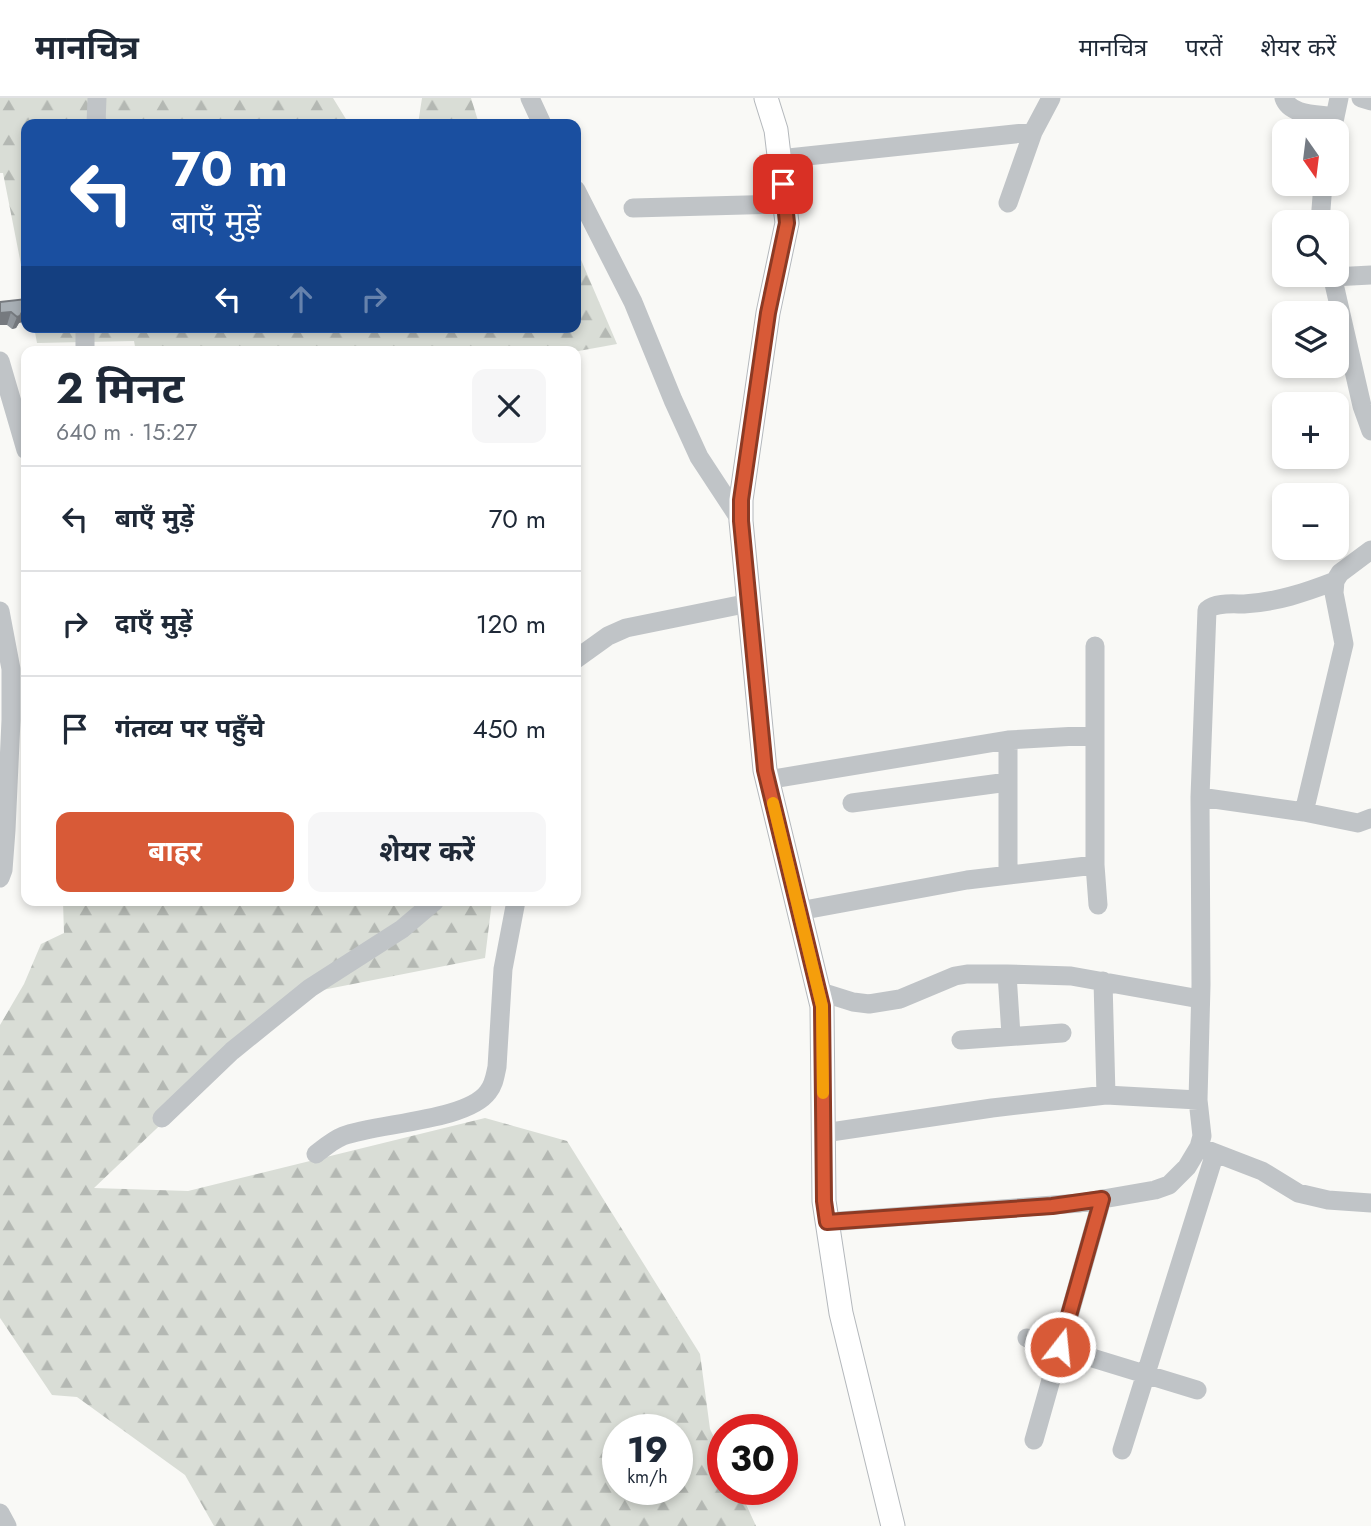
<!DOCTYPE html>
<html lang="hi">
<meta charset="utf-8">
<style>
:root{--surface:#fff;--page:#f6f6f7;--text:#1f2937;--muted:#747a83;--line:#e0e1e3;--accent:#d85a37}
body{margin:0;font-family:Jost,"Noto Sans Devanagari",sans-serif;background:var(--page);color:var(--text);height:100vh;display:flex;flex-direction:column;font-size:26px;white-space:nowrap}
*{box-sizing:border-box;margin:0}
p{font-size:23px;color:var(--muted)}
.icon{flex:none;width:38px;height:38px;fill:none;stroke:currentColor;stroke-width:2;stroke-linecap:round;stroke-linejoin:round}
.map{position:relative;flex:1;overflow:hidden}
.side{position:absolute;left:21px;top:248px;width:560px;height:560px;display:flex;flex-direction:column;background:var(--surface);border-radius:14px;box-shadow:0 4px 10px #0003}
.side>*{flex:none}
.hud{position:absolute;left:21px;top:21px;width:560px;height:214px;border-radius:14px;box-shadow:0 4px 10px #0003;background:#1a4fa0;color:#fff;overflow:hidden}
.needle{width:46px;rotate:166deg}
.fabs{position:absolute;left:1272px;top:21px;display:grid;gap:14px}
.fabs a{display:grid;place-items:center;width:77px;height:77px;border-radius:14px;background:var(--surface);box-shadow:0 4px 10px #0003;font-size:35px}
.speed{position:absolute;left:602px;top:1316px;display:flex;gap:14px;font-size:35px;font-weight:700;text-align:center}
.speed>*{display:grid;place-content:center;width:91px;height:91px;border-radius:50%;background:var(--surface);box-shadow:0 4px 10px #0003;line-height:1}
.speed small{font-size:18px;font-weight:400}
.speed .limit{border:10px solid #d22;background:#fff;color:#111}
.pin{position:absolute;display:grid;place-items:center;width:60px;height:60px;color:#fff;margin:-30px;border-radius:14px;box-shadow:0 4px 10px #0006}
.me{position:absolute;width:77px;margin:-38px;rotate:16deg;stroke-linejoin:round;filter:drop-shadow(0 0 5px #0008)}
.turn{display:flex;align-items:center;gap:24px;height:147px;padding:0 35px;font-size:32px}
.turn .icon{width:91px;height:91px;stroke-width:2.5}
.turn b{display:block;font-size:49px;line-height:60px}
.lanes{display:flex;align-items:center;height:66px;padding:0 35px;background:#0003;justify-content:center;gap:35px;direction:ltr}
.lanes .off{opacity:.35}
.round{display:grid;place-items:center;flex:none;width:74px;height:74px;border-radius:14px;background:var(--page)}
.overview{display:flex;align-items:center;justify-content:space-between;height:119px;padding:0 35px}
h1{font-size:42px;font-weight:700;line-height:52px}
.primary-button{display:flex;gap:14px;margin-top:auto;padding:14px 35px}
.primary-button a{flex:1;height:80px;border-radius:14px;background:var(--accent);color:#fff;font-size:28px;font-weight:700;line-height:80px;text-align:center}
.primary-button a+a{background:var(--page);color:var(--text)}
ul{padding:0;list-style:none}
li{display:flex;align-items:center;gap:21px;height:105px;padding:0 35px;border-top:2px solid var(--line)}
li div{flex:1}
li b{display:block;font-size:26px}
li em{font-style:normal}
header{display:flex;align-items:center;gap:42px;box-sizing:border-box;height:98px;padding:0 35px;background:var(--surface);border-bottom:2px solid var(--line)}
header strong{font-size:33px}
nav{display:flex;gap:38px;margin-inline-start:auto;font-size:24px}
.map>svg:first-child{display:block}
.forest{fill:url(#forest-firs);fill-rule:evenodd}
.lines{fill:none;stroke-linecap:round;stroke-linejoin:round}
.major-casing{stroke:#b4b8bc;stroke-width:25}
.minor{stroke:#c0c4c7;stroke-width:19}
.major{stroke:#fff;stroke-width:23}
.wall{fill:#90969c}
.shaded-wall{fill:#767a7f}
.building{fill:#a8afb5;stroke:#767a7f;stroke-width:2}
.route-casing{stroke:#8c3a24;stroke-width:18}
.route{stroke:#d85a37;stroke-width:12}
.slow{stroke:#f59e0b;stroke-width:12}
</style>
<header>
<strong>मानचित्र</strong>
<nav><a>मानचित्र</a><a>परतें</a><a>शेयर करें</a></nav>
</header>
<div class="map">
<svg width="1371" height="1428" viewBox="0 0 1371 1428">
<defs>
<pattern id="forest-firs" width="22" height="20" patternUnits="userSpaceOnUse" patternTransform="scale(1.75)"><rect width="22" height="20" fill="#d9ddd6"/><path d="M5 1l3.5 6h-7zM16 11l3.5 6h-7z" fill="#b4b8b3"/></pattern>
</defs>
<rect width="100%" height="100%" fill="#f9f9f6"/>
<!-- forest -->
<path class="forest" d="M0 0H333L349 26H26V192L3 75H0Z
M422 0H471L479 26H418Z
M576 150 617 246 573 254H136L134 243 37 245 34 229H576Z
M63 803H492L485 860 297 897 94 1090 188 1093 485 1020 567 1043 700 1256 710 1331 723 1358V1391H739L756 1428H214L185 1377 77 1299 52 1297 0 1220V927L24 886 41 846 64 835ZM618 1332H677V1391H618Z"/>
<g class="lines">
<!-- major casing -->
<g class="major-casing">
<path id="major" d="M766 0 776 32 787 125 768 215 741 402V423L765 672 822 908 824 1103 841 1215 893 1428"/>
</g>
<!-- minor -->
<path class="minor" d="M530 0 542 26
M1284 0C1290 18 1319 16 1335 19
M1361 0 1371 3
M96 26 97 0
M1332 33 1339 0
M779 61 1033 34
M576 92 633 204 673 302 699 359 741 423
M1008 105 1033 34 1051 0
M633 110 785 106
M1320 124 1323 86
M1332 177 1362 308 1371 333
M1333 179 1371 177
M85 254V229
M0 263 26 352
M0 513 11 571V622L6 732 3 772 0 780
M1095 548V767L1098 807
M576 561 608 538 626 530 749 505
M1008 642V777
M767 682 1008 642 1095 637
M1200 699 1304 714 1358 725 1371 720
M852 705 1008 684
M1304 714 1344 546 1334 495 1335 483 1340 475 1371 452
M799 813 967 782 1095 767
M1007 876 1011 937
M1103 883 1106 997
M818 893 853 904 869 906 900 901 955 878 967 876H1007L1071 878 1200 901
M961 942 1062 935
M162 1020 232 953 310 890 402 831 435 803
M824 1035 992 1010 1106 997 1198 1002
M1205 1051 1262 1073 1298 1095 1328 1102 1371 1105
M316 1056C325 1049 333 1042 343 1038 377 1025 467 1023 488 994 494 987 495 978 497 969L503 871 516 803
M827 1124 1080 1105 1155 1092 1169 1087 1187 1069 1199 1049 1202 1038 1198 1002 1201 887 1200 699 1207 512C1216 504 1233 506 1244 506 1277 504 1304 495 1335 483
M1027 1240 1197 1292
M1034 1342 1102 1101
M1122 1352 1215 1055
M0 1415 7 1428"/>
<!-- major -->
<use href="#major" class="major"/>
</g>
<!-- wall -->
<path class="wall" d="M0 204 25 223 19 225 16 230 12 231 7 227H0Z"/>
<!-- shaded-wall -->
<path class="shaded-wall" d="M26 211 25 223 19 225 16 230 12 231 17 219 23 212Z
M11 214 7 227H0V215Z"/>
<!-- building -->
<path class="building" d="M26 201V211L23 212 20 218 17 219 11 214 0 215V204Z"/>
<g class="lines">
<!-- route casing -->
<g class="route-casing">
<path id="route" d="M783 86 787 125 768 215 741 402V423L765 672 822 908 824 1103 827 1124 1052 1108 1102 1101 1060 1249"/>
</g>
<!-- route -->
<use href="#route" class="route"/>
<!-- slow -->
<path class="slow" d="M773 705 822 908 823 995"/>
</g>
</svg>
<div class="fabs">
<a><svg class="needle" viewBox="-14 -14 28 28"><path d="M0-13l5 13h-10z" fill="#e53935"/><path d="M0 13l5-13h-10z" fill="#747a83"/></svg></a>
<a><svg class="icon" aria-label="search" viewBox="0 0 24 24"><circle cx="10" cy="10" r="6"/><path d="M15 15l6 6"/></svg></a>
<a><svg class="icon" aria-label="layers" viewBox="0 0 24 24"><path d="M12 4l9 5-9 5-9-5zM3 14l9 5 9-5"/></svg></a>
<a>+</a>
<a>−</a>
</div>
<div class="speed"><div>19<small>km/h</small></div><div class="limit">30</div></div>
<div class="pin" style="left:783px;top:86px;background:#d93025"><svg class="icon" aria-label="arrive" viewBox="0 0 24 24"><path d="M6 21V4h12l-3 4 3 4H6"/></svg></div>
<svg class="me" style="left:1060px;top:1249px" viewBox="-20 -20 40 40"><circle r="17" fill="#d85a37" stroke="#fff" stroke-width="3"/><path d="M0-11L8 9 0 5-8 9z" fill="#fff"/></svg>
<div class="hud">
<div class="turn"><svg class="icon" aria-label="left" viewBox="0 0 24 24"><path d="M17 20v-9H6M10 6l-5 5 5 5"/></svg><div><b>70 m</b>बाएँ मुड़ें</div></div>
<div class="lanes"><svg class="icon" aria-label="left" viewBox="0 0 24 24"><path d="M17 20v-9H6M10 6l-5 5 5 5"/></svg><svg class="icon off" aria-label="ahead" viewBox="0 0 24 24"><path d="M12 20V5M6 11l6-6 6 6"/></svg><svg class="icon off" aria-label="right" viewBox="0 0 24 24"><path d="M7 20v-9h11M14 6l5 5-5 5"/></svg></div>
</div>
<section class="side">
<div class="overview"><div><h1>2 मिनट</h1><p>640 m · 15:27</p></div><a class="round"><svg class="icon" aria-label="close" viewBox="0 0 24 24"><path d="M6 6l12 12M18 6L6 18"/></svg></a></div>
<ul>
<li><svg class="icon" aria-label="left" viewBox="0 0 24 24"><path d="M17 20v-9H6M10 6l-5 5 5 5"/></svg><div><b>बाएँ मुड़ें</b></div><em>70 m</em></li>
<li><svg class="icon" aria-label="right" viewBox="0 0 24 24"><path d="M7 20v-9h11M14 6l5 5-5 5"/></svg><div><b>दाएँ मुड़ें</b></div><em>120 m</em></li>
<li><svg class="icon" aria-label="arrive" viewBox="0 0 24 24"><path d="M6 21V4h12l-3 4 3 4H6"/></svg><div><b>गंतव्य पर पहुँचे</b></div><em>450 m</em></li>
</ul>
<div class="primary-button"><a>बाहर</a><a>शेयर करें</a></div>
</section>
</div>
